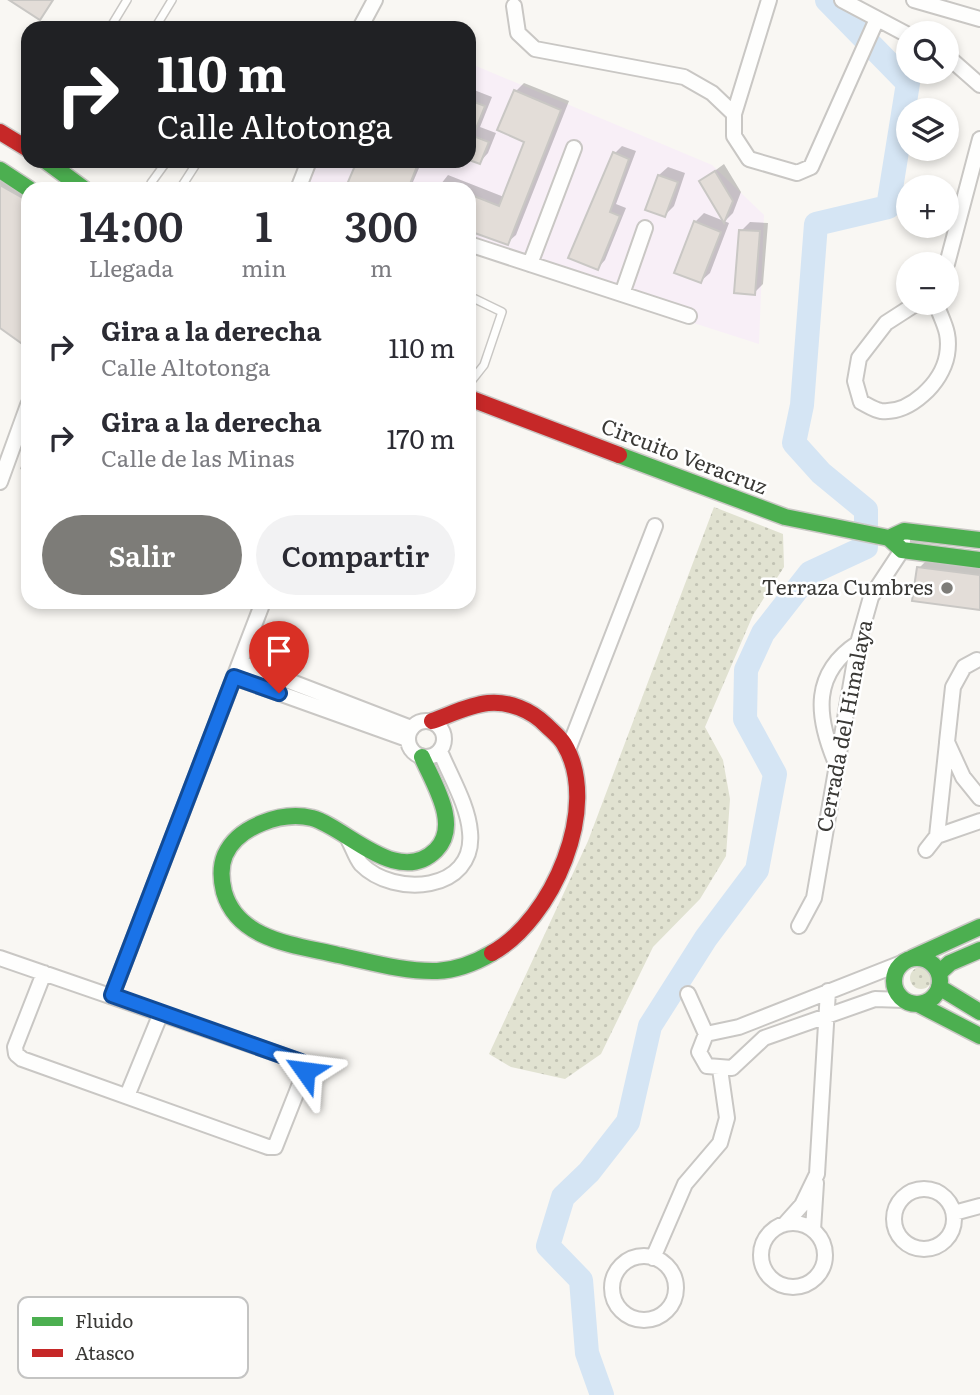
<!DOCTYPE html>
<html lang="es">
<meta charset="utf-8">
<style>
:root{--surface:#fff;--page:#f2f2f3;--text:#2b2b33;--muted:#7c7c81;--accent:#7d7c78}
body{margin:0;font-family:Literata,serif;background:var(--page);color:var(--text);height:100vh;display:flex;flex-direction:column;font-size:26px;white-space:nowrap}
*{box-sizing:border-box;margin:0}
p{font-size:23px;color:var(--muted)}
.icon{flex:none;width:38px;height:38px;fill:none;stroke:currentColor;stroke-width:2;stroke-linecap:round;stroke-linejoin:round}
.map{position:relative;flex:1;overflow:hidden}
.drawer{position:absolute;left:21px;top:182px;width:455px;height:427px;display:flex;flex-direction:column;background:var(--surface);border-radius:21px;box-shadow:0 4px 10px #0003}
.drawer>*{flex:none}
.guide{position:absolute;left:21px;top:21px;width:455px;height:147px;border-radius:21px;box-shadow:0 4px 10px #0003;background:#202124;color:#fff;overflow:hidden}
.buttons{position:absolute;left:896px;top:21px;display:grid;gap:14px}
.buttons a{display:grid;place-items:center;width:63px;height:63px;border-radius:50%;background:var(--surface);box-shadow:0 4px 10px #0003;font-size:35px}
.pin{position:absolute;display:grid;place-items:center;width:60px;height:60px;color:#fff;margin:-72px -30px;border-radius:50% 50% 50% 0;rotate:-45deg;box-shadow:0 0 7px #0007}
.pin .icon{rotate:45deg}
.me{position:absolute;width:77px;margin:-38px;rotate:301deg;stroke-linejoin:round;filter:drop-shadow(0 0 5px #0008)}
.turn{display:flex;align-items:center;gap:24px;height:147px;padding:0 21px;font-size:32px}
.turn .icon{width:91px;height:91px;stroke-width:2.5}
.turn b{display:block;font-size:49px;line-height:60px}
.eta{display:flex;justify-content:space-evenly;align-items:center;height:119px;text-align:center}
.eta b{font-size:42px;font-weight:600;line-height:49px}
.primary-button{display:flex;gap:14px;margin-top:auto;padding:14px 21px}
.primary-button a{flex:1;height:80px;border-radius:42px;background:var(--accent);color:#fff;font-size:28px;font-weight:600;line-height:80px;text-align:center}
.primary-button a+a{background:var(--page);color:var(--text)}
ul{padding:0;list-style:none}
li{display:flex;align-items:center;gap:21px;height:91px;padding:0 21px}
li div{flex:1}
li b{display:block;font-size:26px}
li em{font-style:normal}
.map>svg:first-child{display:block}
.education{fill:#f8eff7}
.grass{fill:url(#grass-dots)}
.shadow{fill:#0003}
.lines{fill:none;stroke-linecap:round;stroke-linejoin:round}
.river{stroke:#d5e5f4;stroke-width:24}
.building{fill:#e3ddd8;stroke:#c9c7c4;stroke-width:2}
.lane-casing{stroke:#c9c7c4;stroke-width:10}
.street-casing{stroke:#c9c7c4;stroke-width:18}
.fast-casing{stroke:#c9c7c4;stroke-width:19}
.jam-casing{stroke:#c9c7c4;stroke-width:19}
.lane{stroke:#fefefd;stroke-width:7}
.street{stroke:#fefefd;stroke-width:14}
.fast{stroke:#4caf50;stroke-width:16}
.jam{stroke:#c62828;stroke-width:16}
.route-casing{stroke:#114b97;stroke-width:18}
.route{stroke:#1a73e8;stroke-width:12}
.poi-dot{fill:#7d7c78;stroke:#fff;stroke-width:2.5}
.labels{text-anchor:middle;stroke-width:5;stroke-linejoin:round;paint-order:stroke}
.street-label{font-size:21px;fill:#3a3936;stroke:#fff}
.poi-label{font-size:21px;fill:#3a3936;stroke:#fff;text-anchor:end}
.key{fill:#fff;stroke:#c4c4c3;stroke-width:2}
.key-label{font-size:19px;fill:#3a3936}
</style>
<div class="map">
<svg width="980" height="1395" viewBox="0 0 980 1395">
<defs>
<pattern id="grass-dots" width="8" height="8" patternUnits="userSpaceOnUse" patternTransform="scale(1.75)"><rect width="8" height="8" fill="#e1e2d1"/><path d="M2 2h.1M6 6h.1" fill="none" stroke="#c2c3b4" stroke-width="1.8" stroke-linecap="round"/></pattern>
</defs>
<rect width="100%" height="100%" fill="#f9f7f3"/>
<!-- education -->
<path class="education" d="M469 63 712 165 764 215 759 344 469 251V189H306L318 161H469Z"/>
<!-- grass -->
<path class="grass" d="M714 507 783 534 784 567 753 615 705 727 723 760 730 799 726 856 700 899 653 947 601 1054 565 1079 511 1067 489 1054 588 841Z
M910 978a11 11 0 1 1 22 0a11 11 0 1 1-22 0Z"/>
<!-- shadow -->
<path class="shadow" d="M524 83 569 101 516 235 507 243 469 229V189H437L448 175 504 197 527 141 516 91Z
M469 88 492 97 480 127 496 133 488 153 480 162 469 158Z
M622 146 636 151 616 204 626 208 605 260 598 268 615 153Z
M0 160 5 169 35 188 44 189H28V346L0 326Z
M359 161H422L410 189H347Z
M724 164 741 192 733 213 725 221 701 181Z
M668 167 685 173 674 206 665 215 659 175Z
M704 213 729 223 710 273 701 281 695 222Z
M750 222 768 223 763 284 754 293 741 231Z
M28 445V472L20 469Z
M931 556 980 562V608L919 568Z"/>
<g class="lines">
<!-- river -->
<path class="river" d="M602 1395 587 1353 581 1280 548 1246 563 1197 589 1172 628 1122 650 1026 706 938 757 870 775 774 745 719 746 670 763 633 810 573 866 547V510L821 473 794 443 802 405 816 224 888 207 908 83 827 0"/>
</g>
<!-- building -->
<path class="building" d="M9 0H53L40 20Z
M514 90 561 110 508 245 469 231V194L499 206 524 142 497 130Z
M469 100 485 106 473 136 489 142 480 164 469 160Z
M613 152 629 159 610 212 620 216 598 270 568 258Z
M357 161H419L408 189H345Z
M715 171 733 201 724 223 699 181Z
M658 175 678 182 665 217 645 210Z
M0 185 28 201V348L0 328Z
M694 221 721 232 701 283 674 273Z
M739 230 760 231 755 295 734 293Z
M917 567 980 575V610L912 601Z"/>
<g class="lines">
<!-- lane casing -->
<g class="lane-casing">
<path id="lane" d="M110 28 127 0
M155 28 172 0
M151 183 167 161
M180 189 198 161
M469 296 502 312 484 365 469 384"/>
</g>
<!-- street casing -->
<g class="street-casing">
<path id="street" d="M769 0 734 114V136L749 159 797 173 811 167 877 19
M842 0 908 35
M914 0 980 19
M514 6 518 33 535 49 684 77 712 93 734 114
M360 28 375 0
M947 56 980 85
M298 189 309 161
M469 244 689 316
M530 264 574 148
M947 264 980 139
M622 294 645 228
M936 305 917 303 886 323 859 358 855 381 861 402C867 405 874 410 881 411 910 414 942 383 947 355 951 331 942 322 936 303
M0 482 28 405
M977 660 964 667 953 687 947 742 963 777 980 798
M240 662 411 728
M234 677 407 739
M408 739a18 18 0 1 1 36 0a18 18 0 1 1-36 0Z
M568 750 655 526
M835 761C816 715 812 673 858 643
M937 836 947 743
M349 841C353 848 356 858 361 864 394 898 476 892 470 832 468 805 450 776 440 751
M926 850 937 836 980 821
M799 926 814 898 858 643 871 597 902 550 903 540
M0 958 301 1062 305 1071 275 1147H268L22 1059 16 1054 15 1047 44 973
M904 962 739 1027 706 1034 699 1052 707 1066 732 1068 764 1038 875 999 904 1000
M688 994 706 1034
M112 995 263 602
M127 1096 161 1013
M894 1219a30 30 0 1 1 60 0a30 30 0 1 1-60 0Z
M954 1213 980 1206
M761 1255a32 32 0 1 1 64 0a32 32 0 1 1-64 0Z
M785 1224 802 1205 817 1174 828 991
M813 1230 816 1183
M612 1288a32 32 0 1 1 64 0a32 32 0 1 1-64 0Z
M653 1258 685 1184 720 1143 727 1118 720 1069"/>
</g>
<!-- fast casing -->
<g class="fast-casing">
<path id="fast" d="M46 161 84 189
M0 170 29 189
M619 455 785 517 889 538 902 550 980 560
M889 538 904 531 980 540
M422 757C433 783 461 825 436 850 398 888 346 827 312 818 282 811 238 826 225 855 220 867 221 880 224 892 238 941 297 945 338 955 371 962 404 972 437 971 458 970 475 963 492 953
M912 958 980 927
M894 981a23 23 0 1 1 46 0a23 23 0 1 1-46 0Z
M939 973 950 963 980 950
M939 987 980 1012
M918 1004 980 1036"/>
</g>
<!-- jam casing -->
<g class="jam-casing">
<path id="jam" d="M0 132 28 149
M469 398 619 455
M432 721C450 715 468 705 488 703 509 701 531 710 546 725 552 731 560 737 564 744 602 806 552 920 492 953"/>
</g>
<!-- lane -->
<use href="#lane" class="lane"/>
<!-- street -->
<use href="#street" class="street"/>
<!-- fast -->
<use href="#fast" class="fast"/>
<!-- jam -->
<use href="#jam" class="jam"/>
</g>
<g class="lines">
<!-- route casing -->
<g class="route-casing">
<path id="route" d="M279 693 234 677 112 995 301 1062 305 1071"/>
</g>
<!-- route -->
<use href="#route" class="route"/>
</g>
<!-- markers -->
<circle class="poi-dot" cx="947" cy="588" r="7"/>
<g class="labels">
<!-- street labels -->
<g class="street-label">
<text transform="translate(684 457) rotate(21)" y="7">Circuito Veracruz</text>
<text transform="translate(845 726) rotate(-79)" y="7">Cerrada del Himalaya</text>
</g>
<!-- poi labels -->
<g class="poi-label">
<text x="933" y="595">Terraza Cumbres</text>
</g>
</g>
<!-- legend -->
<rect x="18" y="1297" width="230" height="81" rx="10" class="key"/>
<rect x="32" y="1317" width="31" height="9" fill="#4caf50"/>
<rect x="32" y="1349" width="31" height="8" fill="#c62828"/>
<g class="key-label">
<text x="75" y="1328">Fluido</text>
<text x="75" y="1360">Atasco</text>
</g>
</svg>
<div class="buttons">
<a><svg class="icon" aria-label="search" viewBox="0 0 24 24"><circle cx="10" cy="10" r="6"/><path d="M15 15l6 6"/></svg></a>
<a><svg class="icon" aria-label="layers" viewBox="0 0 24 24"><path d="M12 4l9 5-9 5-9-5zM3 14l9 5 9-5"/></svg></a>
<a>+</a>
<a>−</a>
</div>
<div class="pin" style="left:279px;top:693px;background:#d93025"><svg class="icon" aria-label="arrive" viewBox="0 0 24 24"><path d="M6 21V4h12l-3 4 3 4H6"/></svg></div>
<svg class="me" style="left:305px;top:1071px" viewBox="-20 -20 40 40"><path d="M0-17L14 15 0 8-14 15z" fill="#1a73e8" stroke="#fff" stroke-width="4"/></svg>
<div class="guide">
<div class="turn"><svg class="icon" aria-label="right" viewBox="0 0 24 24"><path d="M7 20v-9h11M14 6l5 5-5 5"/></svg><div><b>110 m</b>Calle Altotonga</div></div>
</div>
<section class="drawer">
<div class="eta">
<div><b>14:00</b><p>Llegada</p></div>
<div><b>1</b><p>min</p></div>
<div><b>300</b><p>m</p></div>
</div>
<ul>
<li><svg class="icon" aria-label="right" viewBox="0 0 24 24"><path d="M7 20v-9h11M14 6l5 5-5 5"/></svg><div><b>Gira a la derecha</b><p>Calle Altotonga</p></div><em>110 m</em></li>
<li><svg class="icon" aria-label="right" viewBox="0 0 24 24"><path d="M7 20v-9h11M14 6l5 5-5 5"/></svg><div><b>Gira a la derecha</b><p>Calle de las Minas</p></div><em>170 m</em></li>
</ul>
<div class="primary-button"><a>Salir</a><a>Compartir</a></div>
</section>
</div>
